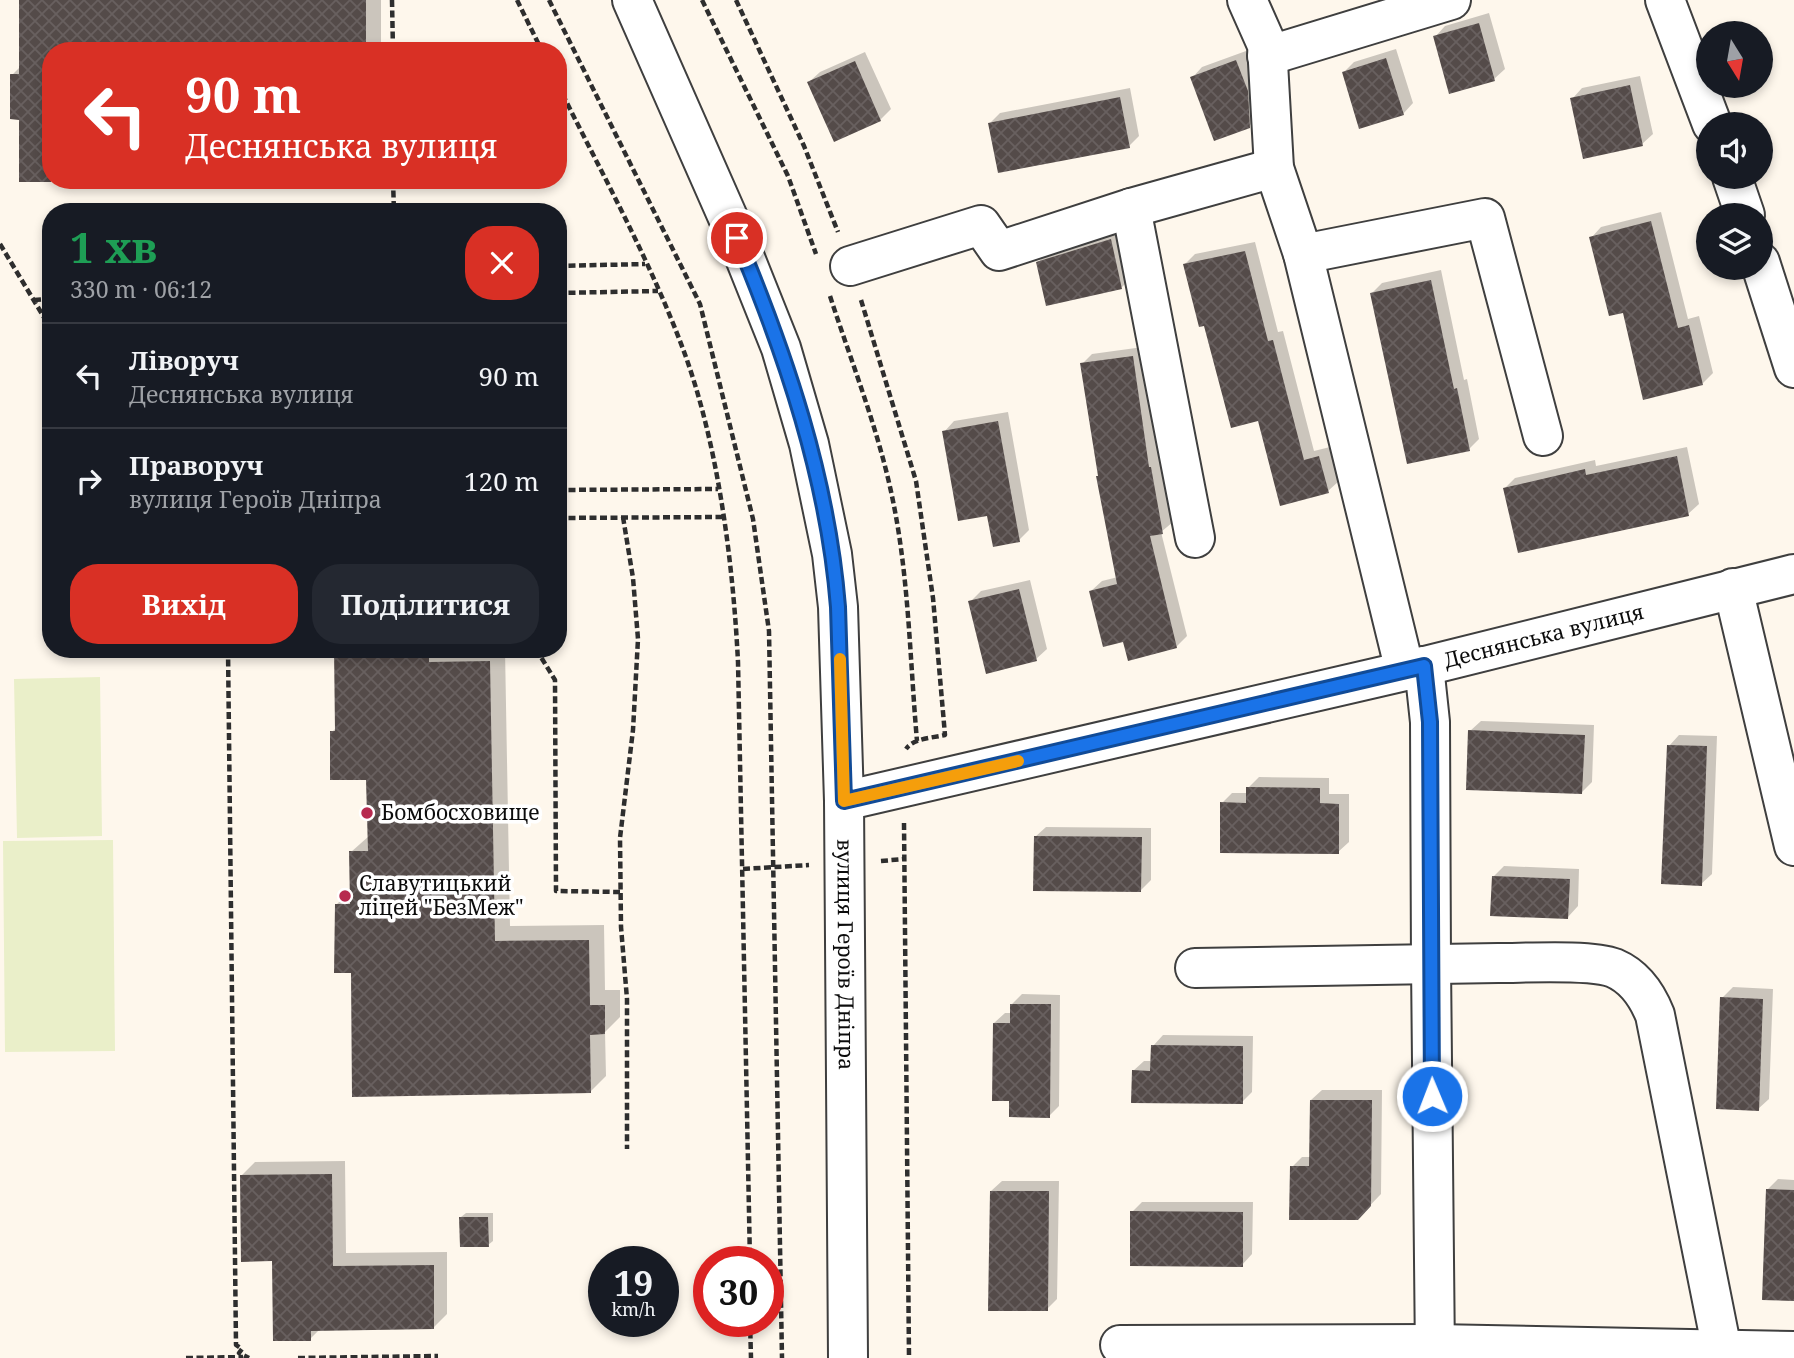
<!DOCTYPE html>
<html lang="uk">
<meta charset="utf-8">
<style>
:root{--surface:#171b24;--page:#242831;--text:#f1f3f6;--muted:#9ea1a6;--line:#363941;--accent:#d93025}
body{margin:0;font-family:"Noto Serif",serif;background:var(--page);color:var(--text);height:100vh;display:flex;flex-direction:column;font-size:26px;white-space:nowrap}
*{box-sizing:border-box;margin:0}
p{font-size:23px;color:var(--muted)}
.icon{flex:none;width:38px;height:38px;fill:none;stroke:currentColor;stroke-width:2;stroke-linecap:round;stroke-linejoin:round}
.map{position:relative;flex:1;overflow:hidden}
.sheet{position:absolute;left:42px;top:203px;width:525px;height:455px;display:flex;flex-direction:column;background:var(--surface);border-radius:28px;box-shadow:0 4px 10px #0003}
.sheet>*{flex:none}
.hud{position:absolute;left:42px;top:42px;width:525px;height:147px;border-radius:28px;box-shadow:0 4px 10px #0003;background:#d93025;color:#fff;overflow:hidden}
.needle{width:46px;rotate:169deg}
.buttons{position:absolute;left:1696px;top:21px;display:grid;gap:14px}
.buttons a{display:grid;place-items:center;width:77px;height:77px;border-radius:50%;background:var(--surface);box-shadow:0 4px 10px #0003;font-size:35px}
.speed{position:absolute;left:588px;top:1246px;display:flex;gap:14px;font-size:35px;font-weight:700;text-align:center}
.speed>*{display:grid;place-content:center;width:91px;height:91px;border-radius:50%;background:var(--surface);box-shadow:0 4px 10px #0003;line-height:1}
.speed small{font-size:18px;font-weight:400}
.speed .limit{border:10px solid #d22;background:#fff;color:#111}
.pin{position:absolute;display:grid;place-items:center;width:60px;height:60px;color:#fff;margin:-30px;border:4px solid #fff;border-radius:50%;box-shadow:0 2px 7px #0007}
.me{position:absolute;width:77px;margin:-38px;rotate:359deg;stroke-linejoin:round;filter:drop-shadow(0 0 5px #0008)}
.turn{display:flex;align-items:center;gap:24px;height:147px;padding:0 28px;font-size:32px}
.turn .icon{width:91px;height:91px;stroke-width:2.5}
.turn b{display:block;font-size:49px;line-height:60px}
.round{display:grid;place-items:center;flex:none;width:74px;height:74px;border-radius:28px;background:var(--page)}
.summary{display:flex;align-items:center;justify-content:space-between;height:119px;padding:0 28px}
h1{font-size:42px;font-weight:700;line-height:52px;color:#1e9e55}
.button{display:flex;gap:14px;margin-top:auto;padding:14px 28px}
.button a{flex:1;height:80px;border-radius:28px;background:var(--accent);color:#fff;font-size:28px;font-weight:700;line-height:80px;text-align:center}
.button a+a{background:var(--page);color:var(--text)}
ul{padding:0;list-style:none}
li{display:flex;align-items:center;gap:21px;height:105px;padding:0 28px;border-top:2px solid var(--line)}
li div{flex:1}
li b{display:block;font-size:26px}
li em{font-style:normal}
.map>svg:first-child{display:block}
.pitch{fill:#eaefc9}
.shadow{fill:#0003}
.building{fill:url(#building-cross-hatch)}
.lines{fill:none;stroke-linecap:round;stroke-linejoin:round}
.minor-casing{stroke:#3f3f3f;stroke-width:42}
.path{stroke:#2e2e2e;stroke-width:4.5;stroke-dasharray:7 3.5;stroke-linecap:butt}
.minor{stroke:#fff;stroke-width:38}
.route-casing{stroke:#114b97;stroke-width:18}
.route{stroke:#1a73e8;stroke-width:12}
.slow{stroke:#f59e0b;stroke-width:12}
.poi-dot{fill:#b72a4f;stroke:#fff;stroke-width:2.5}
.labels{text-anchor:middle;stroke-width:7;stroke-linejoin:round;paint-order:stroke}
.street-label{font-size:21px;fill:#0c0c0c;stroke:#fff}
.poi-label{font-size:21px;fill:#0c0c0c;stroke:#fff;text-anchor:start}
</style>
<div class="map">
<svg width="1794" height="1358" viewBox="0 0 1794 1358">
<defs>
<pattern id="building-cross-hatch" width="8" height="8" patternUnits="userSpaceOnUse" patternTransform="scale(1.75)"><rect width="8" height="8" fill="#544b49"/><path d="M0 0l8 8M0 8l8-8" fill="none" stroke="#68605f"/></pattern>
</defs>
<rect width="100%" height="100%" fill="#fef7ec"/>
<!-- pitch -->
<path class="pitch" d="M100 677 102 836 17 838 14 679Z
M113 840 115 1051 5 1052 3 841Z"/>
<!-- shadow -->
<path class="shadow" d="M21 0H381V51H51L21 118 12 75 21 66Z
M1489 13 1505 69 1494 79 1435 37 1445 26Z
M1396 49 1413 103 1403 114 1344 72 1354 62Z
M1246 51 1257 80 1259 116 1249 126 1192 78 1202 67Z
M865 52 891 109 880 120 809 82 820 72Z
M1640 76 1653 134 1642 144 1572 99 1582 88Z
M1130 88 1139 136 1129 146 990 123 1000 113Z
M1661 212 1688 319 1699 316 1713 373 1702 384 1624 311 1591 238 1601 227Z
M1121 230 1132 277 1122 287 1037 263 1048 252Z
M1255 242 1278 332 1283 331 1314 451 1330 447 1339 481 1328 491 1259 419 1205 324 1185 264 1195 254Z
M1441 270 1464 380 1467 379 1479 439 1469 449 1372 293 1382 283Z
M1143 347 1159 458 1161 457 1173 522 1161 532 1187 636 1176 647 1124 640 1091 591 1102 581 1118 577 1082 364 1092 354Z
M1008 412 1029 530 1019 540 988 514 944 432 954 421Z
M1687 447 1699 504 1688 514 1505 488 1515 478 1595 460 1596 466Z
M1030 580 1047 649 1036 659 970 602 981 591Z
M336 649H505L510 926 604 925 605 990H620V1017L605 1032 606 1076 590 1092 352 971 336 905 351 890V852L369 836 368 778 332 732 337 727Z
M1481 721 1594 725 1592 782 1582 792 1470 731Z
M1679 735 1717 736 1712 874 1701 884 1669 746Z
M1259 777 1329 778V794H1349V842L1338 852 1222 803 1232 793H1248V788Z
M1046 827 1151 828V880L1140 891 1035 837Z
M1504 866 1579 869 1578 906 1568 917 1493 877Z
M1733 987 1773 989 1769 1099 1758 1109 1722 998Z
M1022 994 1060 995 1059 1106 1049 1116 1011 1099 994 1023 1005 1013H1011V1005Z
M1163 1035 1253 1036 1252 1092 1242 1102 1133 1071 1144 1061H1152L1153 1046Z
M1322 1090H1382L1381 1194 1357 1219 1292 1167 1302 1157H1311V1100Z
M345 1161 346 1253 447 1252V1314L434 1327 320 1329 310 1339 274 1259 241 1176 255 1162Z
M1778 1179 1794 1180V1299L1768 1189Z
M1002 1181H1059L1057 1299 1047 1309 991 1191Z
M1142 1202H1253L1252 1254 1242 1265 1132 1212Z
M466 1213H493V1241L488 1245 461 1217Z"/>
<!-- building -->
<path class="building" d="M19 0H366V51H51V182H19V120L10 119V74H19Z
M1479 23 1495 81 1449 94 1433 36Z
M1386 58 1404 115 1359 129 1342 72Z
M1236 60 1248 91 1250 128 1214 141 1190 77Z
M855 61 881 121 834 142 807 82Z
M1630 85 1643 146 1583 159 1570 98Z
M1120 97 1130 148 998 173 988 123Z
M1651 221 1678 328 1689 325 1703 385 1643 400 1623 313 1609 316 1589 237Z
M1111 239 1122 289 1046 306 1036 262Z
M1245 251 1268 341 1273 340 1304 460 1319 456 1329 493 1280 506 1258 421 1231 428 1204 326 1199 327 1183 264Z
M1431 280 1454 389 1457 388 1470 451 1407 464 1370 293Z
M1133 356 1149 467H1151L1163 534 1150 536 1177 648 1128 661 1123 642 1103 647 1089 591 1117 584 1096 476H1098L1080 363Z
M998 421 1020 542 993 547 987 516 958 521 942 431Z
M1677 456 1689 516 1518 553 1503 488 1585 469 1586 475Z
M1019 589 1037 661 986 674 968 601Z
M334 649H429V662L490 661 495 941 589 940 590 1005H605V1034L590 1035 591 1093 352 1097 351 973H334L335 904H350L349 851H368L366 780H330V731H335Z
M1468 730 1585 735 1582 794 1466 790Z
M1667 745 1707 746 1702 886 1661 884Z
M1246 787 1320 788V803L1339 804V854L1220 853V802L1246 803Z
M1034 836 1142 837 1141 892 1033 891Z
M1492 876 1570 879 1568 919 1490 916Z
M1720 997 1763 999 1759 1111 1716 1109Z
M1010 1004H1051L1050 1118 1009 1117V1101H992L993 1023H1010Z
M1151 1045 1243 1046V1104L1131 1103 1132 1070 1150 1071Z
M1310 1100H1372L1371 1206 1358 1220H1289L1290 1166H1309Z
M332 1174 333 1266 434 1265V1329L311 1331V1341H273L272 1261 241 1262 240 1175Z
M1766 1189 1794 1190V1301L1762 1300Z
M990 1191H1049L1048 1311H988Z
M1130 1211 1243 1212V1267L1130 1266Z
M459 1217H488L489 1247H460Z"/>
<g class="lines">
<!-- minor casing -->
<g class="minor-casing">
<g id="minor">
<path id="s1" d="M632 0 737 238 781 348 809 444 832 554 838 607 844 801 848 1358"/>
<path d="M1247 0 1267 45 1274 168 1303 254 1405 671"/>
<path d="M1665 0 1712 124"/>
<path d="M1267 56 1451 0"/>
<path d="M1732 177 1745 215"/>
<path d="M1131 208 1195 538"/>
<path d="M1303 254 1485 218 1543 436"/>
<path d="M1760 262 1794 368"/>
<path d="M850 266 981 225 999 251 1131 208 1274 168"/>
<path d="M1733 588 1794 846"/>
<path d="M1424 666 1430 722 1431 964 1435 1358"/>
<path id="s2" d="M844 801 1405 671 1794 574"/>
<path d="M1195 968C1296 966 1397 964 1498 963 1526 963 1591 959 1614 968 1635 977 1647 995 1655 1015L1722 1350"/>
<path d="M1120 1345 1435 1344 1794 1351"/>
</g>
</g>
<!-- path -->
<path class="path" d="M392 0 393 51
M517 0 542 51
M549 0 700 304 753 519 769 631 782 1358
M702 0 788 176 816 254
M736 0 804 146 838 232
M558 85C600 170 650 260 683 349 718 443 733 562 738 662L750 1262
M393 180 394 212
M0 244 51 329
M558 266 645 264
M558 293 658 291
M830 296C852 364 879 431 893 501 909 579 910 662 917 741
M34 300 51 299
M861 300 916 481 933 598 945 735C932 738 914 738 906 749
M558 490 718 489
M623 517 633 578 638 639 633 730 620 838 621 927 627 999V1149
M558 518 723 517
M228 649 236 1345 242 1349 239 1353 249 1358
M536 649 555 680 556 891 620 892
M904 823 909 1358
M881 861 904 859
M743 869 809 865
M750 1321 751 1358
M186 1358 243 1357
M298 1358 438 1356"/>
<!-- minor -->
<use href="#minor" class="minor"/>
</g>
<g class="lines">
<!-- route casing -->
<g class="route-casing">
<path id="route" d="M737 238C786 355 828 479 838 607L844 801 1424 666 1430 722 1432 1096"/>
</g>
<!-- route -->
<use href="#route" class="route"/>
<!-- slow -->
<path class="slow" d="M840 659 844 801 1018 761"/>
</g>
<!-- markers -->
<g class="poi-dot">
<circle cx="367" cy="813" r="7"/>
<circle cx="345" cy="896" r="7"/>
</g>
<g class="labels">
<!-- street labels -->
<g class="street-label">
<text dy="7" stroke="none"><textPath href="#s2" startOffset="719">Деснянська вулиця</textPath></text>
<text dy="7" stroke="none"><textPath href="#s1" startOffset="992">вулиця Героїв Дніпра</textPath></text>
</g>
<!-- poi labels -->
<g class="poi-label">
<text x="381" y="820">Бомбосховище</text>
<text x="359" y="891">Славутицький<tspan x="359" dy="24">ліцей "БезМеж"</tspan></text>
</g>
</g>
</svg>
<div class="buttons">
<a><svg class="needle" viewBox="-14 -14 28 28"><path d="M0-13l5 13h-10z" fill="#e53935"/><path d="M0 13l5-13h-10z" fill="#9ea1a6"/></svg></a>
<a><svg class="icon" aria-label="sound" viewBox="0 0 24 24"><path d="M4 9h4l5-4v14l-5-4H4zM17 9q2 3 0 6"/></svg></a>
<a><svg class="icon" aria-label="layers" viewBox="0 0 24 24"><path d="M12 4l9 5-9 5-9-5zM3 14l9 5 9-5"/></svg></a>
</div>
<div class="speed"><div>19<small>km/h</small></div><div class="limit">30</div></div>
<div class="pin" style="left:737px;top:238px;background:#d93025"><svg class="icon" aria-label="arrive" viewBox="0 0 24 24"><path d="M6 21V4h12l-3 4 3 4H6"/></svg></div>
<svg class="me" style="left:1432px;top:1096px" viewBox="-20 -20 40 40"><circle r="17" fill="#1a73e8" stroke="#fff" stroke-width="3"/><path d="M0-11L8 9 0 5-8 9z" fill="#fff"/></svg>
<div class="hud">
<div class="turn"><svg class="icon" aria-label="left" viewBox="0 0 24 24"><path d="M17 20v-9H6M10 6l-5 5 5 5"/></svg><div><b>90 m</b>Деснянська вулиця</div></div>
</div>
<section class="sheet">
<div class="summary"><div><h1>1 хв</h1><p>330 m · 06:12</p></div><a class="round" style="background:#d93025;color:#fff"><svg class="icon" aria-label="close" viewBox="0 0 24 24"><path d="M6 6l12 12M18 6L6 18"/></svg></a></div>
<ul>
<li><svg class="icon" aria-label="left" viewBox="0 0 24 24"><path d="M17 20v-9H6M10 6l-5 5 5 5"/></svg><div><b>Ліворуч</b><p>Деснянська вулиця</p></div><em>90 m</em></li>
<li><svg class="icon" aria-label="right" viewBox="0 0 24 24"><path d="M7 20v-9h11M14 6l5 5-5 5"/></svg><div><b>Праворуч</b><p>вулиця Героїв Дніпра</p></div><em>120 m</em></li>
</ul>
<div class="button"><a>Вихід</a><a>Поділитися</a></div>
</section>
</div>
